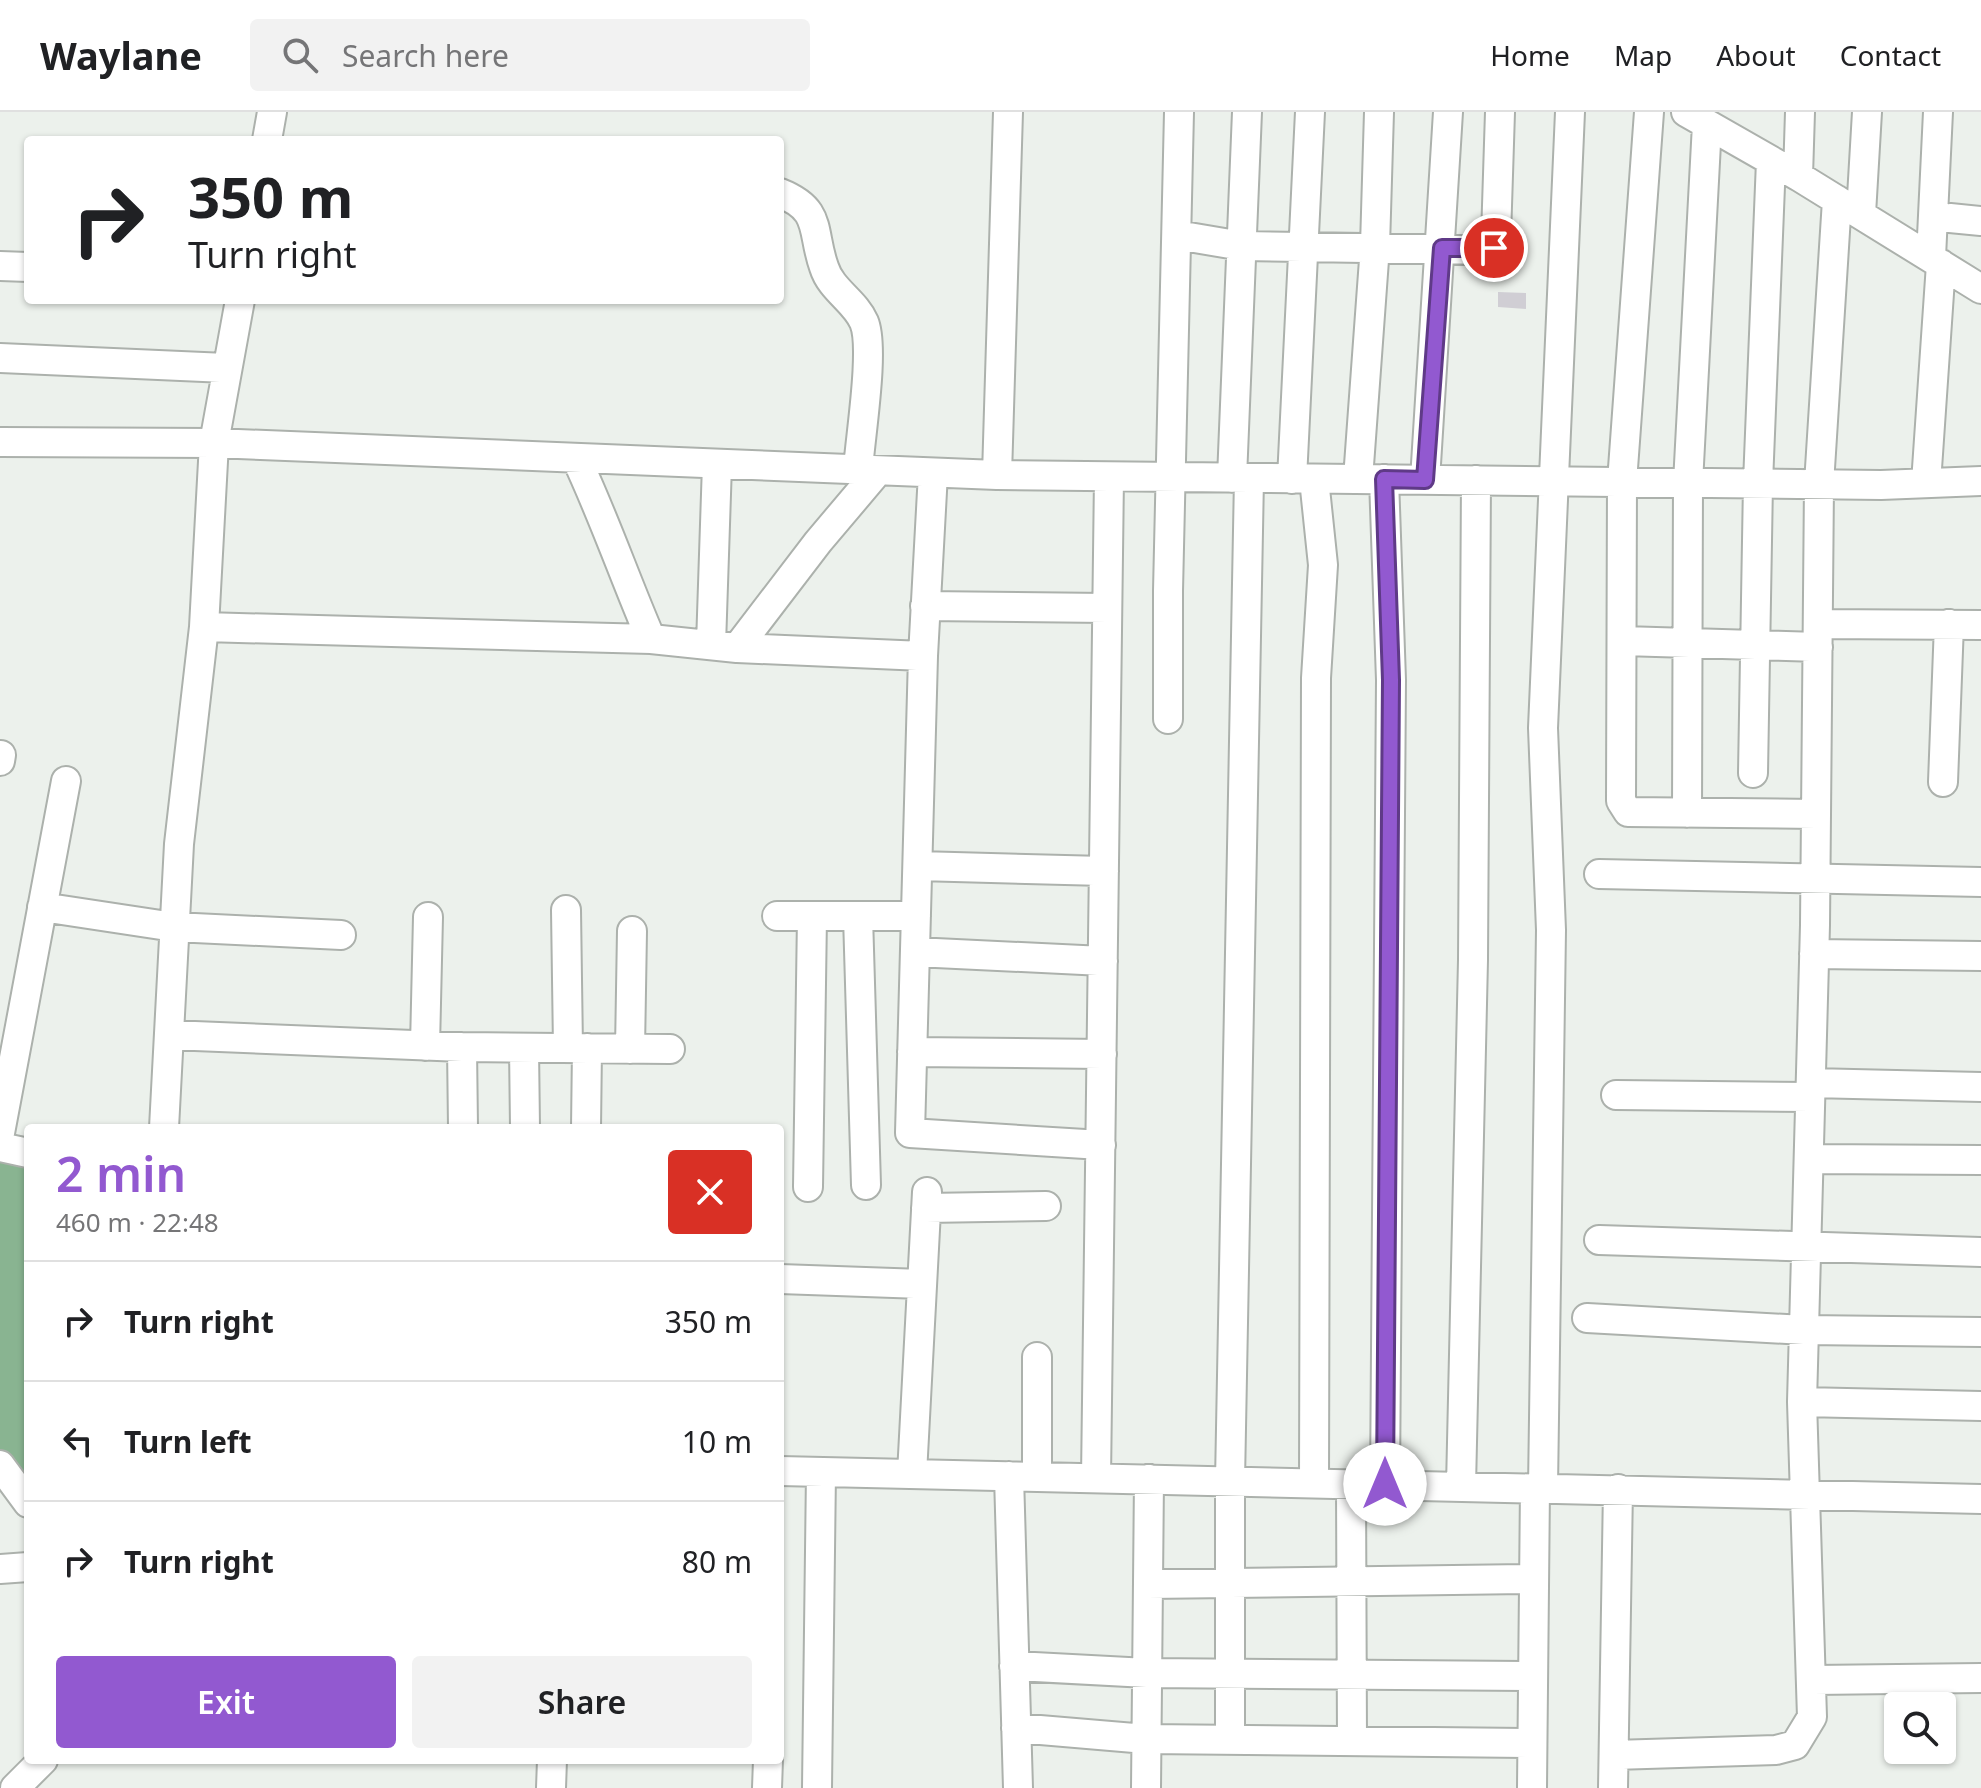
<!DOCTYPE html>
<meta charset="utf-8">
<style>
:root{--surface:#fff;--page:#f2f2f2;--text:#202124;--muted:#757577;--line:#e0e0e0;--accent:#9259d0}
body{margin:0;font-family:"Noto Sans",sans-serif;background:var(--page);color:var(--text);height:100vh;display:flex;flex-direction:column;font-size:30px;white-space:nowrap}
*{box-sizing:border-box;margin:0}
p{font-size:26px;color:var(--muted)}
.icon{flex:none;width:44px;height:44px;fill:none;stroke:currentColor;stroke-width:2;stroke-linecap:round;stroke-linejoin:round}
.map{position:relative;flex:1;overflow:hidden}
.sheet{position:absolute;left:24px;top:1012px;width:760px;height:640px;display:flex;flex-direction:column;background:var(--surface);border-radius:8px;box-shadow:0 2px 6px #0004}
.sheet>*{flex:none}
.guide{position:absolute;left:24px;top:24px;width:760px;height:168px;border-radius:8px;box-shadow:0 2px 6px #0004;background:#fff;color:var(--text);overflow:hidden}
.tools{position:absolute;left:1884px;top:1580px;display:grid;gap:16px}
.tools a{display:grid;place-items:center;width:72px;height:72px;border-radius:8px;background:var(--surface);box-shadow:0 2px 6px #0004;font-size:40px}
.pin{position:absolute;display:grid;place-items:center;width:68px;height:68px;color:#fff;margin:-34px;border:4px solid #fff;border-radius:50%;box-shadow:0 2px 8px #0007}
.me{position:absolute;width:88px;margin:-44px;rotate:0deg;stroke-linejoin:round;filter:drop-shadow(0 0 6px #0008)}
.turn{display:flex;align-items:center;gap:28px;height:168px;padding:0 32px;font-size:36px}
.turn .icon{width:104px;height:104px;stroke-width:2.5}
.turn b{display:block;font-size:56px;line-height:68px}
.round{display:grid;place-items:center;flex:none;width:84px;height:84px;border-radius:8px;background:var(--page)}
.head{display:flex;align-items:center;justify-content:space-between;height:136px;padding:0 32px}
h1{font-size:48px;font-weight:600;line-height:60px;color:var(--accent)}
.button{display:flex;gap:16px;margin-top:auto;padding:16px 32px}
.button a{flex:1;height:92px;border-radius:8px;background:var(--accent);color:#fff;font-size:32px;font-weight:600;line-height:92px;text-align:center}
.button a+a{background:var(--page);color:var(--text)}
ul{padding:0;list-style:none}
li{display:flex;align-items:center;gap:24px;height:120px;padding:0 32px;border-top:2px solid var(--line)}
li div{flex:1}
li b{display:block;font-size:30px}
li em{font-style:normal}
header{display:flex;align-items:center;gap:48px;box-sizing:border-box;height:112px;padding:0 40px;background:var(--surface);border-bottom:2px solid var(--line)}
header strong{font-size:38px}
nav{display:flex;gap:44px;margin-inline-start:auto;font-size:28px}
.search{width:560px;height:72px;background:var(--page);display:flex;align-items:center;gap:20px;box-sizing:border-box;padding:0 28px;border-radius:8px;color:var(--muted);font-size:30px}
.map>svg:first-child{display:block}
.water{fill:#89b491}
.building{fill:#d0ced4}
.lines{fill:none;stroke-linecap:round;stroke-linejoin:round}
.minor-casing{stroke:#acb1ac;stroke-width:32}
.minor{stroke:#fff;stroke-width:28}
.route-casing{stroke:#5f3a87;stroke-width:20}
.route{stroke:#9259d0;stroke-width:14}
</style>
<header>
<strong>Waylane</strong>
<div class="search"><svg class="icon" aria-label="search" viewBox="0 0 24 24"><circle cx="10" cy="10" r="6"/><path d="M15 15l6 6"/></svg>Search here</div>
<nav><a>Home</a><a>Map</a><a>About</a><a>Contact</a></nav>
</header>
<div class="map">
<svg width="1981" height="1676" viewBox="0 0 1981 1676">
<rect width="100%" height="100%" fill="#ecf1ec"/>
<!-- water -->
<path class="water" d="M0 1042 28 1051V1364L6 1359 0 1354Z"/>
<!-- building -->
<path class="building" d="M1498 180 1526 181V197L1498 195Z"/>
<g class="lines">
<!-- minor casing -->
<g class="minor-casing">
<path id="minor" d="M1649 0 1622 370 1621 689 1628 700 1816 702
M1686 0 1798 64 1981 177
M267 28 272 0
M1798 64 1800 0
M780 81C823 98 811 119 824 155 831 178 855 189 864 210 875 236 860 326 858 358
M1861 102 1867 0
M1950 106 1981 109
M1177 123 1242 134 1491 138 1496 125 1500 0
M1931 145 1938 0
M0 154 28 155
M0 246 226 256
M0 330 214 331 997 363 1881 373 1981 369
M576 346C604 405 625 467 651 527
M933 361 923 544 910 1021 1101 1033
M997 363 1008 0
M1232 366 1247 0
M1292 367 1310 0
M1314 367 1323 453 1316 566 1314 1371
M1358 367 1375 134 1379 0
M1384 367 1391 568 1385 1372
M1425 368 1448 0
M1926 371 1941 152
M925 494 1107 496
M1818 512 1981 513
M204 515 651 527 737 536 923 544
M1623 529 1818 535
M711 533 717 352
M737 536 818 430 878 359
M1168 607V479L1179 0
M0 649 1 643
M1753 661 1758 371 1771 49
M1943 670 1949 512
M1687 701 1688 371 1707 12
M918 754 1104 759
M1599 762 1981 770
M42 795 174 815 341 823
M566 798 568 936
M777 804H916
M858 804 866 1073
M915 840 1103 849
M1814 842 1981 844
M170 923 462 935 670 937
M425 934 428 805
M462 935 463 1016
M524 936 525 1016
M630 937 632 819
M912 940 1102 942
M1811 971 1981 975
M1616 983 1810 985
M164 1016 179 732 204 515 214 331 240 188
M586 1016 587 936
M0 1021 66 669
M0 1035 28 1041
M1809 1047 1981 1048
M808 1075 812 804
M926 1096 1046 1094
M1599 1128 1981 1140
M780 1167 922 1172
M1587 1206 1804 1218 1981 1220
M1802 1290 1981 1294
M0 1353 28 1391
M780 1359 1981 1387
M912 1362 927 1080
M1009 1364 1018 1676
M1037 1364V1245
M1096 1366 1109 365
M1351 1372 1352 1629
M1461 1374 1473 848 1476 368
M1543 1376 1551 818 1543 616 1570 0
M0 1457 28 1455
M1148 1472 1534 1467
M1014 1554 1147 1561 1533 1564
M1814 1568 1981 1566
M1016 1616 1146 1627 1532 1631
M1230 1628V1369L1249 366
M1614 1643 1776 1638 1795 1633 1812 1605 1802 1290 1815 813 1819 372 1837 88
M15 1676 43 1648
M551 1676 552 1648
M767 1676 768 1648
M817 1676 821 1360
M1146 1676 1149 1367
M1532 1676 1535 1375
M1613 1676 1618 1377"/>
</g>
<!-- minor -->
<use href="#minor" class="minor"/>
</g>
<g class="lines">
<!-- route casing -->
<g class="route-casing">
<path id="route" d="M1385 1372 1391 568 1384 367 1425 368 1442 136H1494"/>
</g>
<!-- route -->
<use href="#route" class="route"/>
</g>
</svg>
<div class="tools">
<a><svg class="icon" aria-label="search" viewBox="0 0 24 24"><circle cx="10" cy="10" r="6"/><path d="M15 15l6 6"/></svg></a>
</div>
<div class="pin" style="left:1494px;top:136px;background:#d93025"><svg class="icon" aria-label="arrive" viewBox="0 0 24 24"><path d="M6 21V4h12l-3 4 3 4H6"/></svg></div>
<svg class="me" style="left:1385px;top:1372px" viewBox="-20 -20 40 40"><circle r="19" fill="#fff"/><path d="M0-13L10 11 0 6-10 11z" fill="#9259d0"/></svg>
<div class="guide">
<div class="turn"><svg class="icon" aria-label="right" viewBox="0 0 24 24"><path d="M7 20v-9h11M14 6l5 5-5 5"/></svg><div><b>350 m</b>Turn right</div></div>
</div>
<section class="sheet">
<div class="head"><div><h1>2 min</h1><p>460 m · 22:48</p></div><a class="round" style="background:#d93025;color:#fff"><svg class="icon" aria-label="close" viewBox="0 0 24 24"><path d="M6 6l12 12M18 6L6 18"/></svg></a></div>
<ul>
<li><svg class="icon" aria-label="right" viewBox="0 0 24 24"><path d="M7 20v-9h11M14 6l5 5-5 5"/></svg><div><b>Turn right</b></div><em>350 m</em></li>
<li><svg class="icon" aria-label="left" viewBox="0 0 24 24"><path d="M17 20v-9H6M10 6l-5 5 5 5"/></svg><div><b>Turn left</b></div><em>10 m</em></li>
<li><svg class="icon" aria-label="right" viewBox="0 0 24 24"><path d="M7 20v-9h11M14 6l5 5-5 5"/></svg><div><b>Turn right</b></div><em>80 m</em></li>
</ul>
<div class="button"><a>Exit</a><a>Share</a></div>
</section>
</div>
